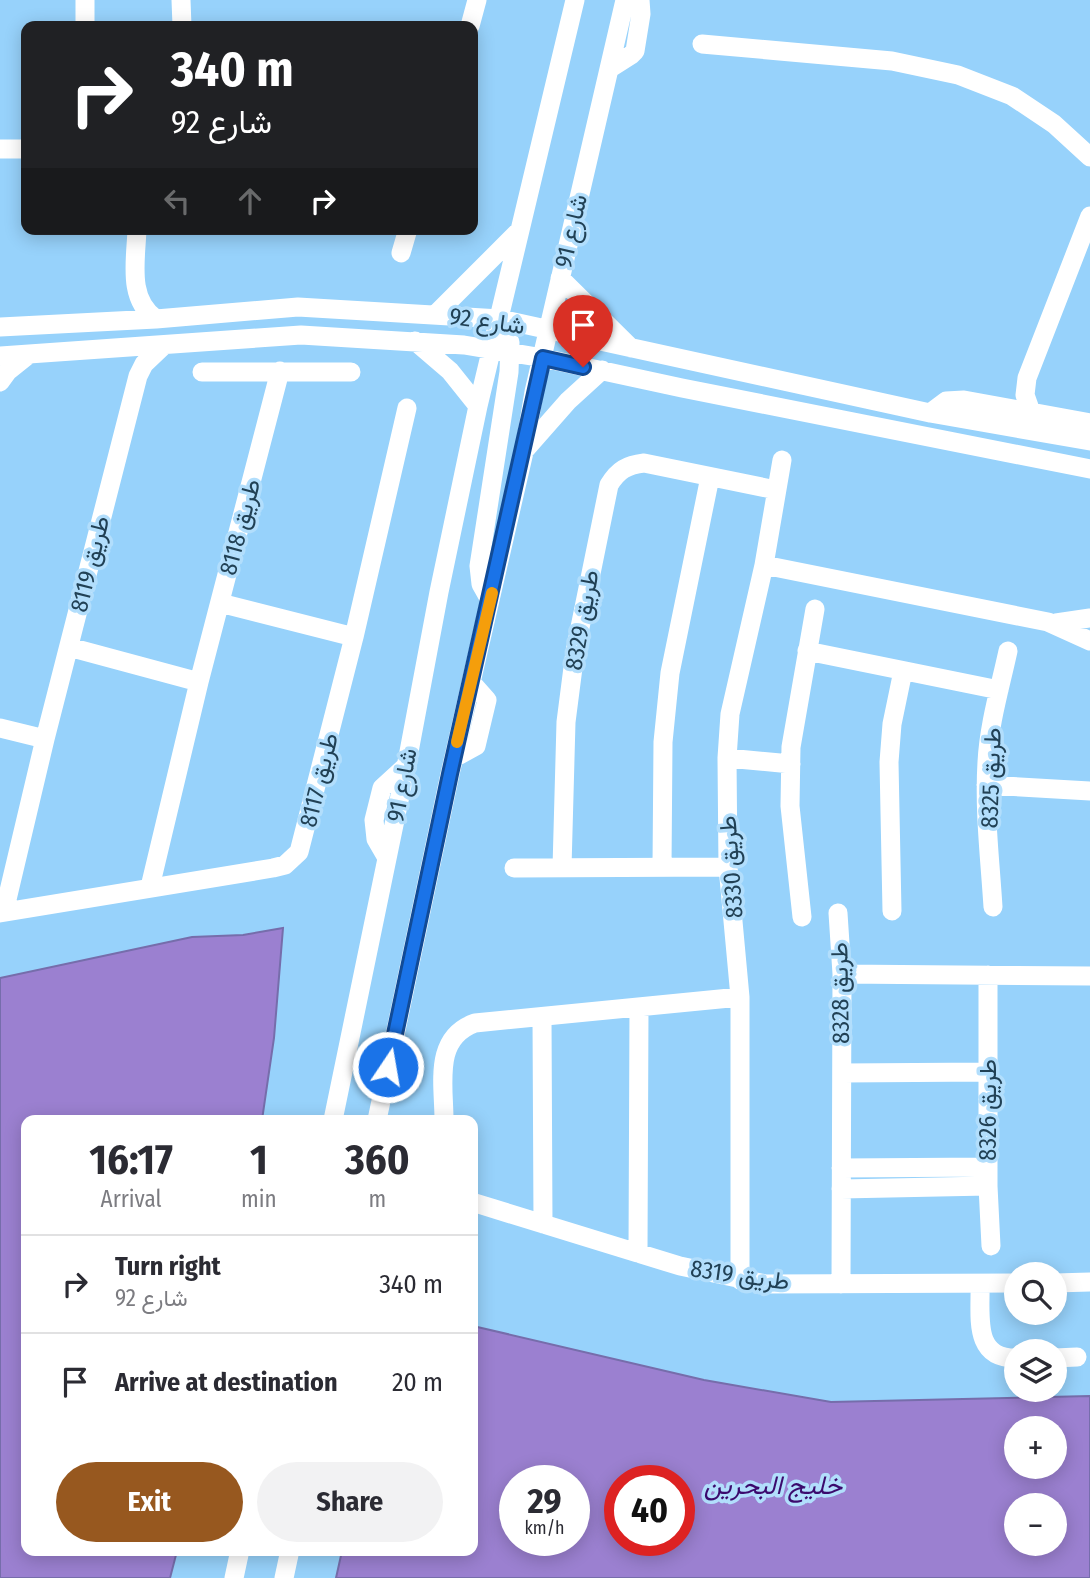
<!DOCTYPE html>
<meta charset="utf-8">
<style>
:root{--surface:#fff;--page:#f2f2f3;--text:#2b2b33;--muted:#7c7c81;--line:#e1e1e2;--accent:#97581f}
body{margin:0;font-family:"Fira Sans Condensed",Vazirmatn,sans-serif;background:var(--page);color:var(--text);height:100vh;display:flex;flex-direction:column;font-size:26px;white-space:nowrap}
*{box-sizing:border-box;margin:0}
p{font-size:23px;color:var(--muted)}
.icon{flex:none;width:38px;height:38px;fill:none;stroke:currentColor;stroke-width:2;stroke-linecap:round;stroke-linejoin:round}
.map{position:relative;flex:1;overflow:hidden}
.drawer{position:absolute;left:21px;top:1115px;width:457px;height:441px;display:flex;flex-direction:column;background:var(--surface);border-radius:14px;box-shadow:0 4px 18px #0003}
.drawer>*{flex:none}
.guide{position:absolute;left:21px;top:21px;width:457px;height:214px;border-radius:14px;box-shadow:0 4px 18px #0003;background:#202124;color:#fff;overflow:hidden}
.tools{position:absolute;left:1004px;top:1262px;display:grid;gap:14px}
.tools a{display:grid;place-items:center;width:63px;height:63px;border-radius:50%;background:var(--surface);box-shadow:0 4px 18px #0003;font-size:35px}
.speed{position:absolute;left:499px;top:1465px;display:flex;gap:14px;font-size:35px;font-weight:700;text-align:center}
.speed>*{display:grid;place-content:center;width:91px;height:91px;border-radius:50%;background:var(--surface);box-shadow:0 4px 18px #0003;line-height:1}
.speed small{font-size:18px;font-weight:400}
.speed .limit{border:10px solid #d22;background:#fff;color:#111}
.pin{position:absolute;display:grid;place-items:center;width:60px;height:60px;color:#fff;margin:-72px -30px;border-radius:50% 50% 50% 0;rotate:-45deg;box-shadow:0 0 7px #0007}
.pin .icon{rotate:45deg}
.me{position:absolute;width:77px;margin:-38px;rotate:12deg;stroke-linejoin:round;filter:drop-shadow(0 0 5px #0008)}
.turn{display:flex;align-items:center;gap:24px;height:147px;padding:0 35px;font-size:32px}
.turn .icon{width:91px;height:91px;stroke-width:2.5}
.turn b{display:block;font-size:49px;line-height:60px}
.lanes{display:flex;align-items:center;height:66px;padding:0 35px;background:#0003;justify-content:center;gap:35px;direction:ltr}
.lanes .off{opacity:.35}
.eta{display:flex;justify-content:space-evenly;align-items:center;height:119px;text-align:center}
.eta b{font-size:42px;font-weight:700;line-height:49px}
.primary-button{display:flex;gap:14px;margin-top:auto;padding:14px 35px}
.primary-button a{flex:1;height:80px;border-radius:42px;background:var(--accent);color:#fff;font-size:28px;font-weight:700;line-height:80px;text-align:center}
.primary-button a+a{background:var(--page);color:var(--text)}
ul{padding:0;list-style:none}
li{display:flex;align-items:center;gap:21px;height:98px;padding:0 35px;border-top:2px solid var(--line)}
li div{flex:1}
li b{display:block;font-size:26px}
li em{font-style:normal}
.map>svg:first-child{display:block}
.water{fill:#9b80d0;stroke:#766dab;stroke-width:2;fill-rule:evenodd}
.lines{fill:none;stroke-linecap:round;stroke-linejoin:round}
.minor{stroke:#fff;stroke-width:19}
.route-casing{stroke:#114b97;stroke-width:18}
.route{stroke:#1a73e8;stroke-width:12}
.slow{stroke:#f59e0b;stroke-width:12}
.labels{text-anchor:middle;stroke-width:7;stroke-linejoin:round;paint-order:stroke}
.street-label{font-size:24px;fill:#214155;stroke:#b2defc}
.water-label{font-size:26px;font-style:italic;fill:#3b0a6d;stroke:#b2defc}
</style>
<div class="map">
<svg width="1090" height="1578" viewBox="0 0 1090 1578">
<rect width="100%" height="100%" fill="#97d2fb"/>
<!-- water -->
<path class="water" d="M283 928 274 1038 262 1120H26V1550L177 1551 170 1578H0V978L192 937 243 935Z
M473 1326 704 1380 831 1402 1090 1396V1578H336L342 1551 472 1550ZM1017 1428H1055V1466H1017ZM514 1480H574V1540H514ZM620 1480H679V1540H620ZM1017 1505H1055V1544H1017Z"/>
<g class="lines">
<!-- minor -->
<path class="minor" d="M85 0V26
M181 0 182 26
M470 26 477 0
M702 44 892 61 958 75 1012 96 1054 124 1090 157
M609 69 631 55 635 51 641 14 640 0
M0 149H26
M137 229C136 260 127 299 156 319
M401 253 408 229
M560 278 631 348
M436 314 520 230
M0 327 156 319 298 307 500 319 930 413 1090 441
M415 341 450 371 478 406
M0 356 301 335 464 345 543 358 682 388 1090 469
M202 372H351
M0 382 8 371 28 355
M1031 412 1025 395 1027 378 1090 216
M930 413 946 401 964 400 1090 423
M524 451 568 401 602 370
M764 565 1048 622 1090 641
M490 600 481 584 479 566 509 372 510 342
M220 603 354 637
M1056 623 1090 618
M69 647 199 682
M807 651 999 690
M0 728 45 739
M454 758 476 746 487 700 471 682
M727 758 791 764
M986 785 1090 791
M387 858 376 839 374 820 382 788 406 766
M662 867 663 742 670 673 710 477
M514 868 728 867
M562 868 566 722 575 652 609 485C618 470 627 465 644 463L776 490
M150 887 199 682 280 371
M993 907C990 859 984 810 987 762 989 724 1000 688 1008 651
M892 911 889 762 892 724 903 671
M4 912 45 739 138 376 144 364 164 345
M0 913 273 868 285 865 299 852 354 637 407 408
M838 913 842 974 841 1284
M802 917 790 806 791 747 815 609
M842 974 1090 976
M988 975V1186L991 1246
M542 1017 543 1224
M842 1073 988 1072
M333 1120 408 757 439 592 478 406 575 0
M377 1120 450 774 524 452 534 392 625 0
M444 1120C444 1084 433 1038 475 1023L740 997
M841 1168 988 1167
M841 1189 988 1186
M472 1202 680 1266 766 1284 1017 1283
M638 1253 639 1007
M740 1280V997L728 867 727 758 730 714 764 565 782 460
M1055 1283 1090 1282
M980 1284C981 1316 972 1359 1017 1358
M1055 1358 1077 1357
M234 1578 240 1550
M284 1578 290 1550"/>
</g>
<g class="lines">
<!-- route casing -->
<g class="route-casing">
<path id="route" d="M388 1067 450 774 543 358 583 367"/>
</g>
<!-- route -->
<use href="#route" class="route"/>
<!-- slow -->
<path class="slow" d="M457 742 492 593"/>
</g>
<g class="labels">
<!-- street labels -->
<g class="street-label">
<text transform="translate(571 231) rotate(-77)" y="8">شارع 91</text>
<text transform="translate(487 321) rotate(8)" y="8">شارع 92</text>
<text transform="translate(240 527) rotate(-75)" y="8">طريق 8118</text>
<text transform="translate(90 564) rotate(-76)" y="8">طريق 8119</text>
<text transform="translate(582 620) rotate(-80)" y="8">طريق 8329</text>
<text transform="translate(991 778) rotate(-88)" y="8">طريق 8325</text>
<text transform="translate(319 780) rotate(-76)" y="8">طريق 8117</text>
<text transform="translate(402 785) rotate(-79)" y="8">شارع 91</text>
<text transform="translate(731 867) rotate(-94)" y="8">طريق 8330</text>
<text transform="translate(840 993) rotate(-91)" y="8">طريق 8328</text>
<text transform="translate(988 1110) rotate(-90)" y="8">طريق 8326</text>
<text transform="translate(740 1275) rotate(8)" y="8">طريق 8319</text>
</g>
<!-- water labels -->
<g class="water-label">
<text x="773" y="1494">خليج البحرين</text>
</g>
</g>
</svg>
<div class="tools">
<a><svg class="icon" aria-label="search" viewBox="0 0 24 24"><circle cx="10" cy="10" r="6"/><path d="M15 15l6 6"/></svg></a>
<a><svg class="icon" aria-label="layers" viewBox="0 0 24 24"><path d="M12 4l9 5-9 5-9-5zM3 14l9 5 9-5"/></svg></a>
<a>+</a>
<a>−</a>
</div>
<div class="speed"><div>29<small>km/h</small></div><div class="limit">40</div></div>
<div class="pin" style="left:583px;top:367px;background:#d93025"><svg class="icon" aria-label="arrive" viewBox="0 0 24 24"><path d="M6 21V4h12l-3 4 3 4H6"/></svg></div>
<svg class="me" style="left:388px;top:1067px" viewBox="-20 -20 40 40"><circle r="17" fill="#1a73e8" stroke="#fff" stroke-width="3"/><path d="M0-11L8 9 0 5-8 9z" fill="#fff"/></svg>
<div class="guide">
<div class="turn"><svg class="icon" aria-label="right" viewBox="0 0 24 24"><path d="M7 20v-9h11M14 6l5 5-5 5"/></svg><div><b>340 m</b>شارع 92</div></div>
<div class="lanes"><svg class="icon off" aria-label="left" viewBox="0 0 24 24"><path d="M17 20v-9H6M10 6l-5 5 5 5"/></svg><svg class="icon off" aria-label="ahead" viewBox="0 0 24 24"><path d="M12 20V5M6 11l6-6 6 6"/></svg><svg class="icon" aria-label="right" viewBox="0 0 24 24"><path d="M7 20v-9h11M14 6l5 5-5 5"/></svg></div>
</div>
<section class="drawer">
<div class="eta">
<div><b>16:17</b><p>Arrival</p></div>
<div><b>1</b><p>min</p></div>
<div><b>360</b><p>m</p></div>
</div>
<ul>
<li><svg class="icon" aria-label="right" viewBox="0 0 24 24"><path d="M7 20v-9h11M14 6l5 5-5 5"/></svg><div><b>Turn right</b><p>شارع 92</p></div><em>340 m</em></li>
<li><svg class="icon" aria-label="arrive" viewBox="0 0 24 24"><path d="M6 21V4h12l-3 4 3 4H6"/></svg><div><b>Arrive at destination</b></div><em>20 m</em></li>
</ul>
<div class="primary-button"><a>Exit</a><a>Share</a></div>
</section>
</div>
